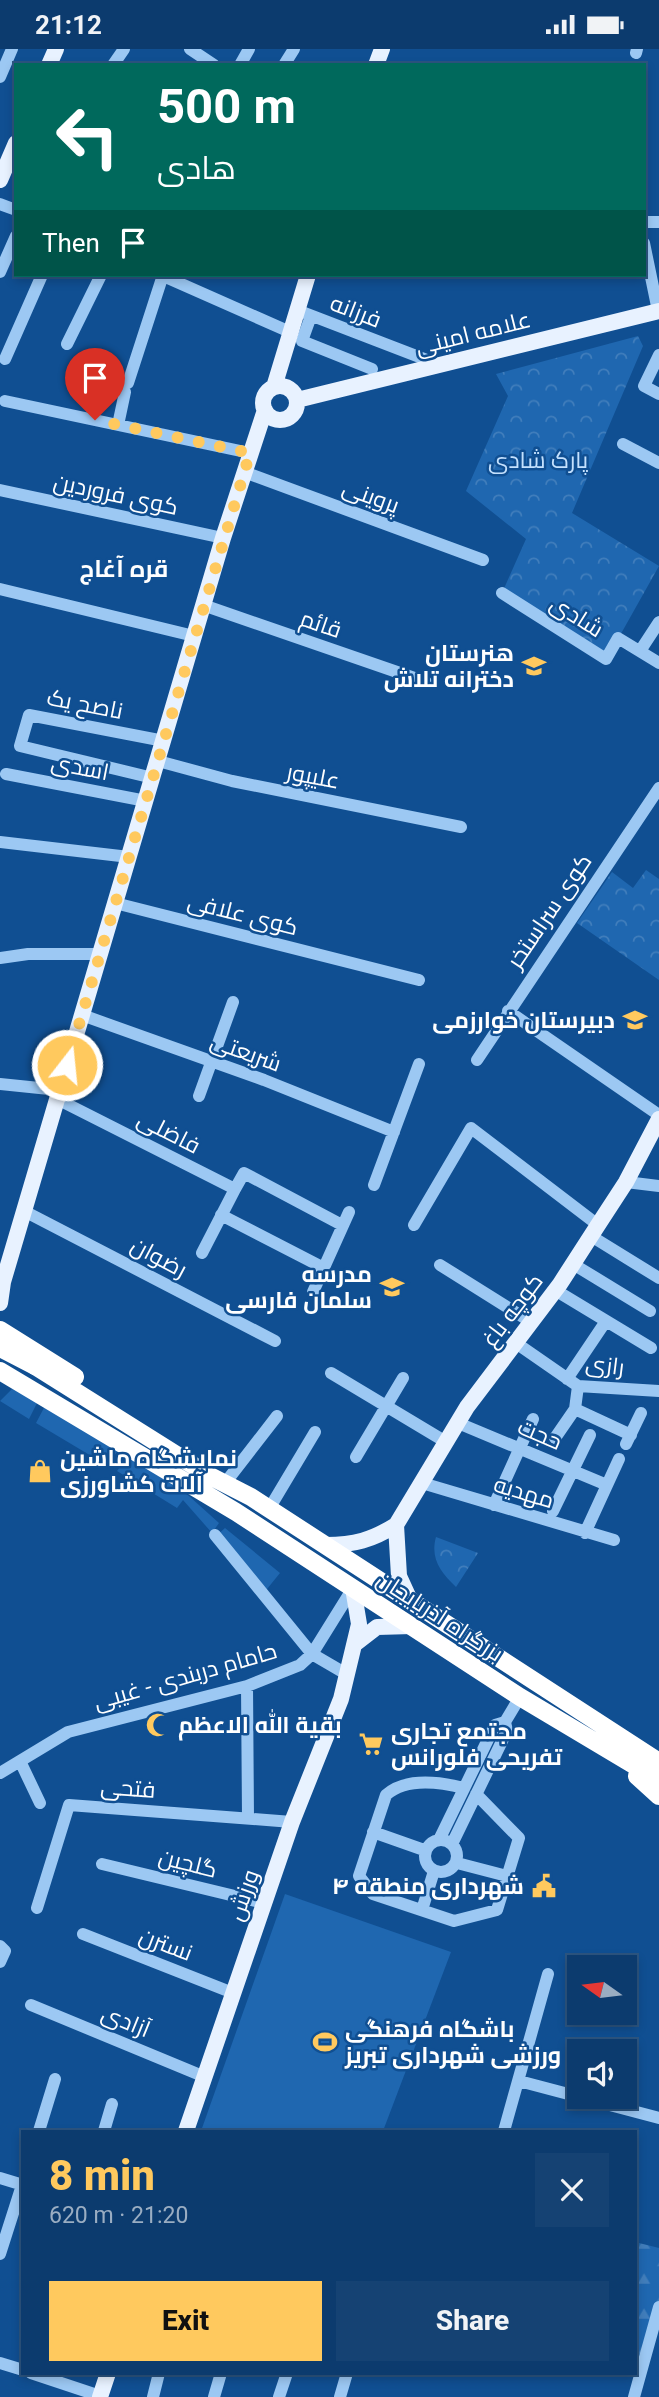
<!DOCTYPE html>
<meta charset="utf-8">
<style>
:root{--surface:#0c3b6e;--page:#154273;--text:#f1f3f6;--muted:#9aadc2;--line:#2c5581;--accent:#ffc95e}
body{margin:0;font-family:Roboto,Cairo,sans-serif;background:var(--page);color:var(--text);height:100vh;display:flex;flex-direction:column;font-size:26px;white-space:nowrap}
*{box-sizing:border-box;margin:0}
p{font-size:23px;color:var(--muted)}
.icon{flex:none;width:38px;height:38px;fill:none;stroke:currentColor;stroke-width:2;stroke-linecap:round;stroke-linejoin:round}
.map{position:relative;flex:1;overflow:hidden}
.sheet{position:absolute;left:21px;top:2081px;width:616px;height:245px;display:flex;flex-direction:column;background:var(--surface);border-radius:0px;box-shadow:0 4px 10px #0003,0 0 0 2px var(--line)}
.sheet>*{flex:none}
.guide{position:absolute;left:14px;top:14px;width:632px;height:214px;border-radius:0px;box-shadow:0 4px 10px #0003,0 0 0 2px var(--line);background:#00695c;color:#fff;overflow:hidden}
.needle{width:46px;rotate:284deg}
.tools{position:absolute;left:567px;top:1906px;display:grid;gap:14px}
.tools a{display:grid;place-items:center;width:70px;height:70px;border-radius:0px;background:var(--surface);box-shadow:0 4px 10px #0003,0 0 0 2px var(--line);font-size:35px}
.pin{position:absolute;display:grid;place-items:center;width:60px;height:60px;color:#fff;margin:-72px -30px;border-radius:50% 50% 50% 0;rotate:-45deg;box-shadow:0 0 7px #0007}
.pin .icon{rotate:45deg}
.me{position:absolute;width:77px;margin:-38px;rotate:16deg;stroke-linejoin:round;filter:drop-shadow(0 0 5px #0008)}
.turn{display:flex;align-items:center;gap:24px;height:147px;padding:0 28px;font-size:32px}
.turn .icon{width:91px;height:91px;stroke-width:2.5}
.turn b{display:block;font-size:49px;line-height:60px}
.then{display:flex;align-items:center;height:66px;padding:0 28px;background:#0003;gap:14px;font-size:26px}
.round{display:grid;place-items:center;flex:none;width:74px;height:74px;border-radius:0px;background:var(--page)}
.head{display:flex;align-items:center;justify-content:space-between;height:119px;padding:0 28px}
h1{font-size:42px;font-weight:800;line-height:52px;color:var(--accent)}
.cta{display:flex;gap:14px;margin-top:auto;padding:14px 28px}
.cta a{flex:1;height:80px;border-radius:0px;background:var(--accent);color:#111;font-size:28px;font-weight:800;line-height:80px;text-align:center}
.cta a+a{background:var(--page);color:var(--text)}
.status{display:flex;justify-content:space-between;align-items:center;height:49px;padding:0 35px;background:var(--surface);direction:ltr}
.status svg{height:19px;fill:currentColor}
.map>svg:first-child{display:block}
.grass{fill:#1f67b0}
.forest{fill:url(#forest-firs)}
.park{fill:url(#park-crowns)}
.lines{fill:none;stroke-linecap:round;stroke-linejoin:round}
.minor{stroke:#9cc8f3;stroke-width:12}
.major{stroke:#e8f2ff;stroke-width:16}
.highway{stroke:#fff;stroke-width:18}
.highway-bridge{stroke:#fff;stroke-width:18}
.route{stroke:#ffc95e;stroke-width:12;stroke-dasharray:0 21.6}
.labels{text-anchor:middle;stroke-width:5;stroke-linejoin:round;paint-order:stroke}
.street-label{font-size:23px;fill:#fff;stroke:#104f92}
.park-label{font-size:23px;fill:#c4e1fe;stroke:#104f92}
.poi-label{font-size:23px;font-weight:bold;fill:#fff;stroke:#104f92;text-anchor:end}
.neighbourhood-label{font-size:24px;font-weight:bold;fill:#fff;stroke:#104f92}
</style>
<div class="status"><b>21:12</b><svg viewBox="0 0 49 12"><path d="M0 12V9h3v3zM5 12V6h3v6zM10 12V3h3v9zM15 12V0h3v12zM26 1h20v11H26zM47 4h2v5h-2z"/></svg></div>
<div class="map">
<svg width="659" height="2348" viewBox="0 0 659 2348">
<defs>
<pattern id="forest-firs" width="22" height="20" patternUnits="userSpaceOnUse" patternTransform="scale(1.75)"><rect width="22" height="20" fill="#1f67b0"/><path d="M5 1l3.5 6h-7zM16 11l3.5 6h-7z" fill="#417ebc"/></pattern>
<pattern id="park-crowns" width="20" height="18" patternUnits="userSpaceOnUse" patternTransform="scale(1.75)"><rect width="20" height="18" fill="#1f67b0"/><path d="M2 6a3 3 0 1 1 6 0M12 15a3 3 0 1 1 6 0" fill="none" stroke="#417ebc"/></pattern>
</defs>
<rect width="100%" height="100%" fill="#104f92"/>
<!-- grass -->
<path class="grass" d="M12 1340 39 1350 29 1370 0 1352Z
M46 1355 118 1401 108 1417 36 1374Z
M129 1406 189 1447 219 1474 212 1484 183 1451 177 1459 117 1422Z
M225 1479 280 1524 263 1545 216 1487Z
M285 1845 451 1903 383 2082H201Z"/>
<!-- forest -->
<path class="forest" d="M635 2193 659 2199V2258L643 2316 635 2314Z"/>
<!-- park -->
<path class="park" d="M638 287 643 297 572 464 659 517 609 606 502 544 526 490 466 442 508 347 496 325Z
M646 821 659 830V931L577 874 612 823 633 839Z
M436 1488 478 1504 456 1538C441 1523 430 1510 436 1488Z"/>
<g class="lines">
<!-- minor -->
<path class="minor" d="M190 0 214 16
M636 4 637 0
M113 16 124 0
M240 16 249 0
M284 16 294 0
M0 28 12 0
M0 155 16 161
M644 173H659
M644 194 658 262
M0 223 16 187
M161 226 290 283
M297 261 440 316
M311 267 302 292 372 320
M67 295 101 226
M659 306 644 337 659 345
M5 310 42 226
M128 334 163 226
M5 352 250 404
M118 376 125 343
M623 395 659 414
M244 423 483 511
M0 441 223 489
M0 540 194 587
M502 544 606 610 618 589 659 614
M203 556 426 633
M640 602 659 573
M158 712 232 732 461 778
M6 725 146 752
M153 729 20 697 29 666 164 692
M0 793 129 808
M115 854 419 931
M0 909 28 905H100
M508 962 659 1066
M82 966 264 1031 394 1083
M477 1011 659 739
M0 1035 59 1041
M199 1047 233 953
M57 1050 235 1140 202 1204
M626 1133 659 1137
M374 1136 419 1015
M235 1140 244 1124 342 1176
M24 1162 275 1292
M221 1166 324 1219
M414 1176 471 1079 598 1176
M591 1187 659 1229
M573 1215 650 1262
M440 1216 531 1273
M555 1241 651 1299
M313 1243 349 1163
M516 1294 578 1337 659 1342
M331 1324 446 1393
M567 1330 606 1272
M575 1360 631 1386
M458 1374 607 1436
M555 1389 575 1360 578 1337
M626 1395 641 1364
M356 1408 403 1329
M229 1429 277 1367
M422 1434 614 1491
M494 1456 533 1370
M269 1460 315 1383
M553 1462 590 1386
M585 1484 619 1410
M215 1486 312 1605 348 1626
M247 1637 248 1769
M20 1712 40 1754
M0 1724 68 1683 247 1637 300 1616 312 1605 353 1539
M464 1739C440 1733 406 1728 386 1746L359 1827 373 1845 454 1872 497 1861 519 1789 476 1745
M373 1783 424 1801
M425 1807a16 16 0 1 1 32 0a16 16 0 1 1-32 0Z
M439 1791 495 1676 505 1673
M452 1795 507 1682 505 1673 520 1648
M457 1814 507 1827
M102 1815 264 1854
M37 1859 69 1756 292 1773
M422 1861 434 1822
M83 1885 233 1944
M0 1897 5 1902 0 1913
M31 1956 205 2028
M519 2032 659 2069
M39 2082 55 2030
M104 2082 112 2055
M504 2082 548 1925
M0 2129 23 2136
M0 2205 23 2133
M0 2314 23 2321
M31 2324 100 2347
M153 2348 159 2324
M214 2348 221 2324
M279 2348 287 2324
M340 2348 347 2324
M634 2348 659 2258"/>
<!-- major -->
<path class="major" d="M49 16 56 0
M376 16 382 0
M0 131 16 94
M263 354a17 17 0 1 1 34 0a17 17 0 1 1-34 0Z
M274 338 308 226
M297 351 659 262
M3 1233 223 489 265 361
M0 1238 3 1233 0 1254
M396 1476 467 1358 560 1235 598 1176 626 1133 659 1070
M326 1496C354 1496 372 1491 396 1476L399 1527 410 1551
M355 1595 377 1578 412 1577
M186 2082 292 1773 341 1650 359 1575 353 1539
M100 2348 108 2324"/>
<!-- highway -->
<path class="highway" d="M0 1281 75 1328
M35 1317 210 1427 251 1448 659 1713
M0 1322 236 1463 520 1648 659 1731
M637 1727 659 1747"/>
<!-- highway-bridge -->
<path class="highway-bridge" d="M0 1299 35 1317"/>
</g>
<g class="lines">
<!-- route -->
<path class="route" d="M67 1016 250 404 95 371"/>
</g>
<!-- icons -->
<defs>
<g id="school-bare" transform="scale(1.89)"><path d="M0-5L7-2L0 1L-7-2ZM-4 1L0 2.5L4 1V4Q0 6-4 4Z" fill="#ffc95e" stroke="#104f92" stroke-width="2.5" paint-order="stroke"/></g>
<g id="shop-bare" transform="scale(1.89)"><path d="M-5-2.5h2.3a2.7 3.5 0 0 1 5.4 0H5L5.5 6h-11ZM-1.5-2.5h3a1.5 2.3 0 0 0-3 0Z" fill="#ffc95e" stroke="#104f92" stroke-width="2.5" paint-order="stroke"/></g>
<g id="mosque-bare" transform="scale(1.89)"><path d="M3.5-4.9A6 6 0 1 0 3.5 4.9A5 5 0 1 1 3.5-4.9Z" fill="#ffc95e" stroke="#104f92" stroke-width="2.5" paint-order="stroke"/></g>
<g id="supermarket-bare" transform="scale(1.89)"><path d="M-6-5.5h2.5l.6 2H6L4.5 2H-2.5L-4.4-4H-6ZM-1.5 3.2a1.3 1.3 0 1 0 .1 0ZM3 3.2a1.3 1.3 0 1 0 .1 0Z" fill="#ffc95e" stroke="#104f92" stroke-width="2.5" paint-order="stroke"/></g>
<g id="civic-bare" transform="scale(1.89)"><path d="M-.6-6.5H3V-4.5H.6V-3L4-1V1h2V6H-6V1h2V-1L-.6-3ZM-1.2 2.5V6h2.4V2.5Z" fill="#ffc95e" stroke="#104f92" stroke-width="2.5" paint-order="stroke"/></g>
<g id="stadium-bare" transform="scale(1.89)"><path d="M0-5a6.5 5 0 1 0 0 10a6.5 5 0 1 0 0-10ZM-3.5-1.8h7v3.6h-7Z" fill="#ffc95e" stroke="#104f92" stroke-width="2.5" paint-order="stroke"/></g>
</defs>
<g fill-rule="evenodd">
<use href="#school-bare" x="534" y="617"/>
<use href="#school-bare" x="635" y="971"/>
<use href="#school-bare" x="392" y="1238"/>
<use href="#shop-bare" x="40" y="1422"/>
<use href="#mosque-bare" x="158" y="1676"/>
<use href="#supermarket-bare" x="371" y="1695"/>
<use href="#civic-bare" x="544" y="1837"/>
<use href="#stadium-bare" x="325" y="1993"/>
</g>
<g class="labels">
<!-- street labels -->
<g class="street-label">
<text transform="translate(356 262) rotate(21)" y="8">فرزانه</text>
<text transform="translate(473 284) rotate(-14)" y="8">علامه امینی</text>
<text transform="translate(116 445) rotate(12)" y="8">کوی فروردین</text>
<text transform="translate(371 447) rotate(20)" y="8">پروینی</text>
<text transform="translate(577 567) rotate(32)" y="8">شادی</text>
<text transform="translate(321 575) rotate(19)" y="8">قائم</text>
<text transform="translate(85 655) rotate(11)" y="8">ناصح یک</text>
<text transform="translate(80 718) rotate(11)" y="8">اسدی</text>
<text transform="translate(313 727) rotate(11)" y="8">علیپور</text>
<text transform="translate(549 862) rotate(-56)" y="8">کوی سراستخر</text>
<text transform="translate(243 865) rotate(14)" y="8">کوی علافی</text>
<text transform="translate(246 1003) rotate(20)" y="8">شریعتی</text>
<text transform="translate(169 1083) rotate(27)" y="8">فاضلی</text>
<text transform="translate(159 1208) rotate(28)" y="8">رضوان</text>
<text transform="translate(512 1261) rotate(-53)" y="8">کوچه باغ</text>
<text transform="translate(605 1316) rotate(7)" y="8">رازی</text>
<text transform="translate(540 1385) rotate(23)" y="8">حجت</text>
<text transform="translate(524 1443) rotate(17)" y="8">مهدیه</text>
<text transform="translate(440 1567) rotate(33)" y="8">بزرگراه آذربایجان</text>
<text transform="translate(185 1627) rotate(-16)" y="8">حامام دربندی - غیبی</text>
<text transform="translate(128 1739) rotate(4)" y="8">فتحی</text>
<text transform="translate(188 1814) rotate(14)" y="8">گلچین</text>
<text transform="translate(243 1846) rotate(-71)" y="8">ورزش</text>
<text transform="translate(166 1895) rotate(21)" y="8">نسترن</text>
<text transform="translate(126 1972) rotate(22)" y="8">آزادی</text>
</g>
<!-- park labels -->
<g class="park-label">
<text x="538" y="419">پارک شادی</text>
</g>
<!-- poi labels -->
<g class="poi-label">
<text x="514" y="612">هنرستان<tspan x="514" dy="26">دخترانه تلاش</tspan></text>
<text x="615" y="979">دبیرستان خوارزمی</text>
<text x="372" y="1233">مدرسه<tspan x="372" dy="26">سلمان فارسی</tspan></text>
<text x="60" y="1417" text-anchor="start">نمایشگاه ماشین<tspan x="60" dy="26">آلات کشاورزی</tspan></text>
<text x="178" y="1684" text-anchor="start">بقیة الله الاعظم</text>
<text x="391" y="1690" text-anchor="start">مجتمع تجاری<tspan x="391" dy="26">تفریحی فلورانس</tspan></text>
<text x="524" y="1845">شهرداری منطقه ۴</text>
<text x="345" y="1988" text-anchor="start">باشگاه فرهنگی<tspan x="345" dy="26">ورزشی شهرداری تبریز</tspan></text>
</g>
<!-- neighbourhood labels -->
<g class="neighbourhood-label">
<text x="124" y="528">قره آغاج</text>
</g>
</g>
</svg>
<div class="tools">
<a><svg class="needle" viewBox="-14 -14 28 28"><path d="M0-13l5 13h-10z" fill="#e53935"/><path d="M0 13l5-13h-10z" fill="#9aadc2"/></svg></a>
<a><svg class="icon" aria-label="sound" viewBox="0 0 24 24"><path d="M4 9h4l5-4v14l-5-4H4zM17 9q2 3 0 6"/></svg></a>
</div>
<div class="pin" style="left:95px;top:371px;background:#d93025"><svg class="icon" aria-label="arrive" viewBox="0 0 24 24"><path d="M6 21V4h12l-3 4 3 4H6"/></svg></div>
<svg class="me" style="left:67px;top:1016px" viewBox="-20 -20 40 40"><circle r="17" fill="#ffc95e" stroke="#fff" stroke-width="3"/><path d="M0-11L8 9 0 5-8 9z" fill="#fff"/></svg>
<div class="guide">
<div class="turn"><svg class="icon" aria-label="left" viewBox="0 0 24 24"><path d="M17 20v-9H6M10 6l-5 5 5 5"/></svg><div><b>500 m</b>هادی</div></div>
<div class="then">Then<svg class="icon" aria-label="arrive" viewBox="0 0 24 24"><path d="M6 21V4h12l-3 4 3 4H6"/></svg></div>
</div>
<section class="sheet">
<div class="head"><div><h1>8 min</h1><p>620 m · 21:20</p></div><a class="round"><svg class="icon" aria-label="close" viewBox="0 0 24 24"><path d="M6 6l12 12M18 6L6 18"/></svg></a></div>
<div class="cta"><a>Exit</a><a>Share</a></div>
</section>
</div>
